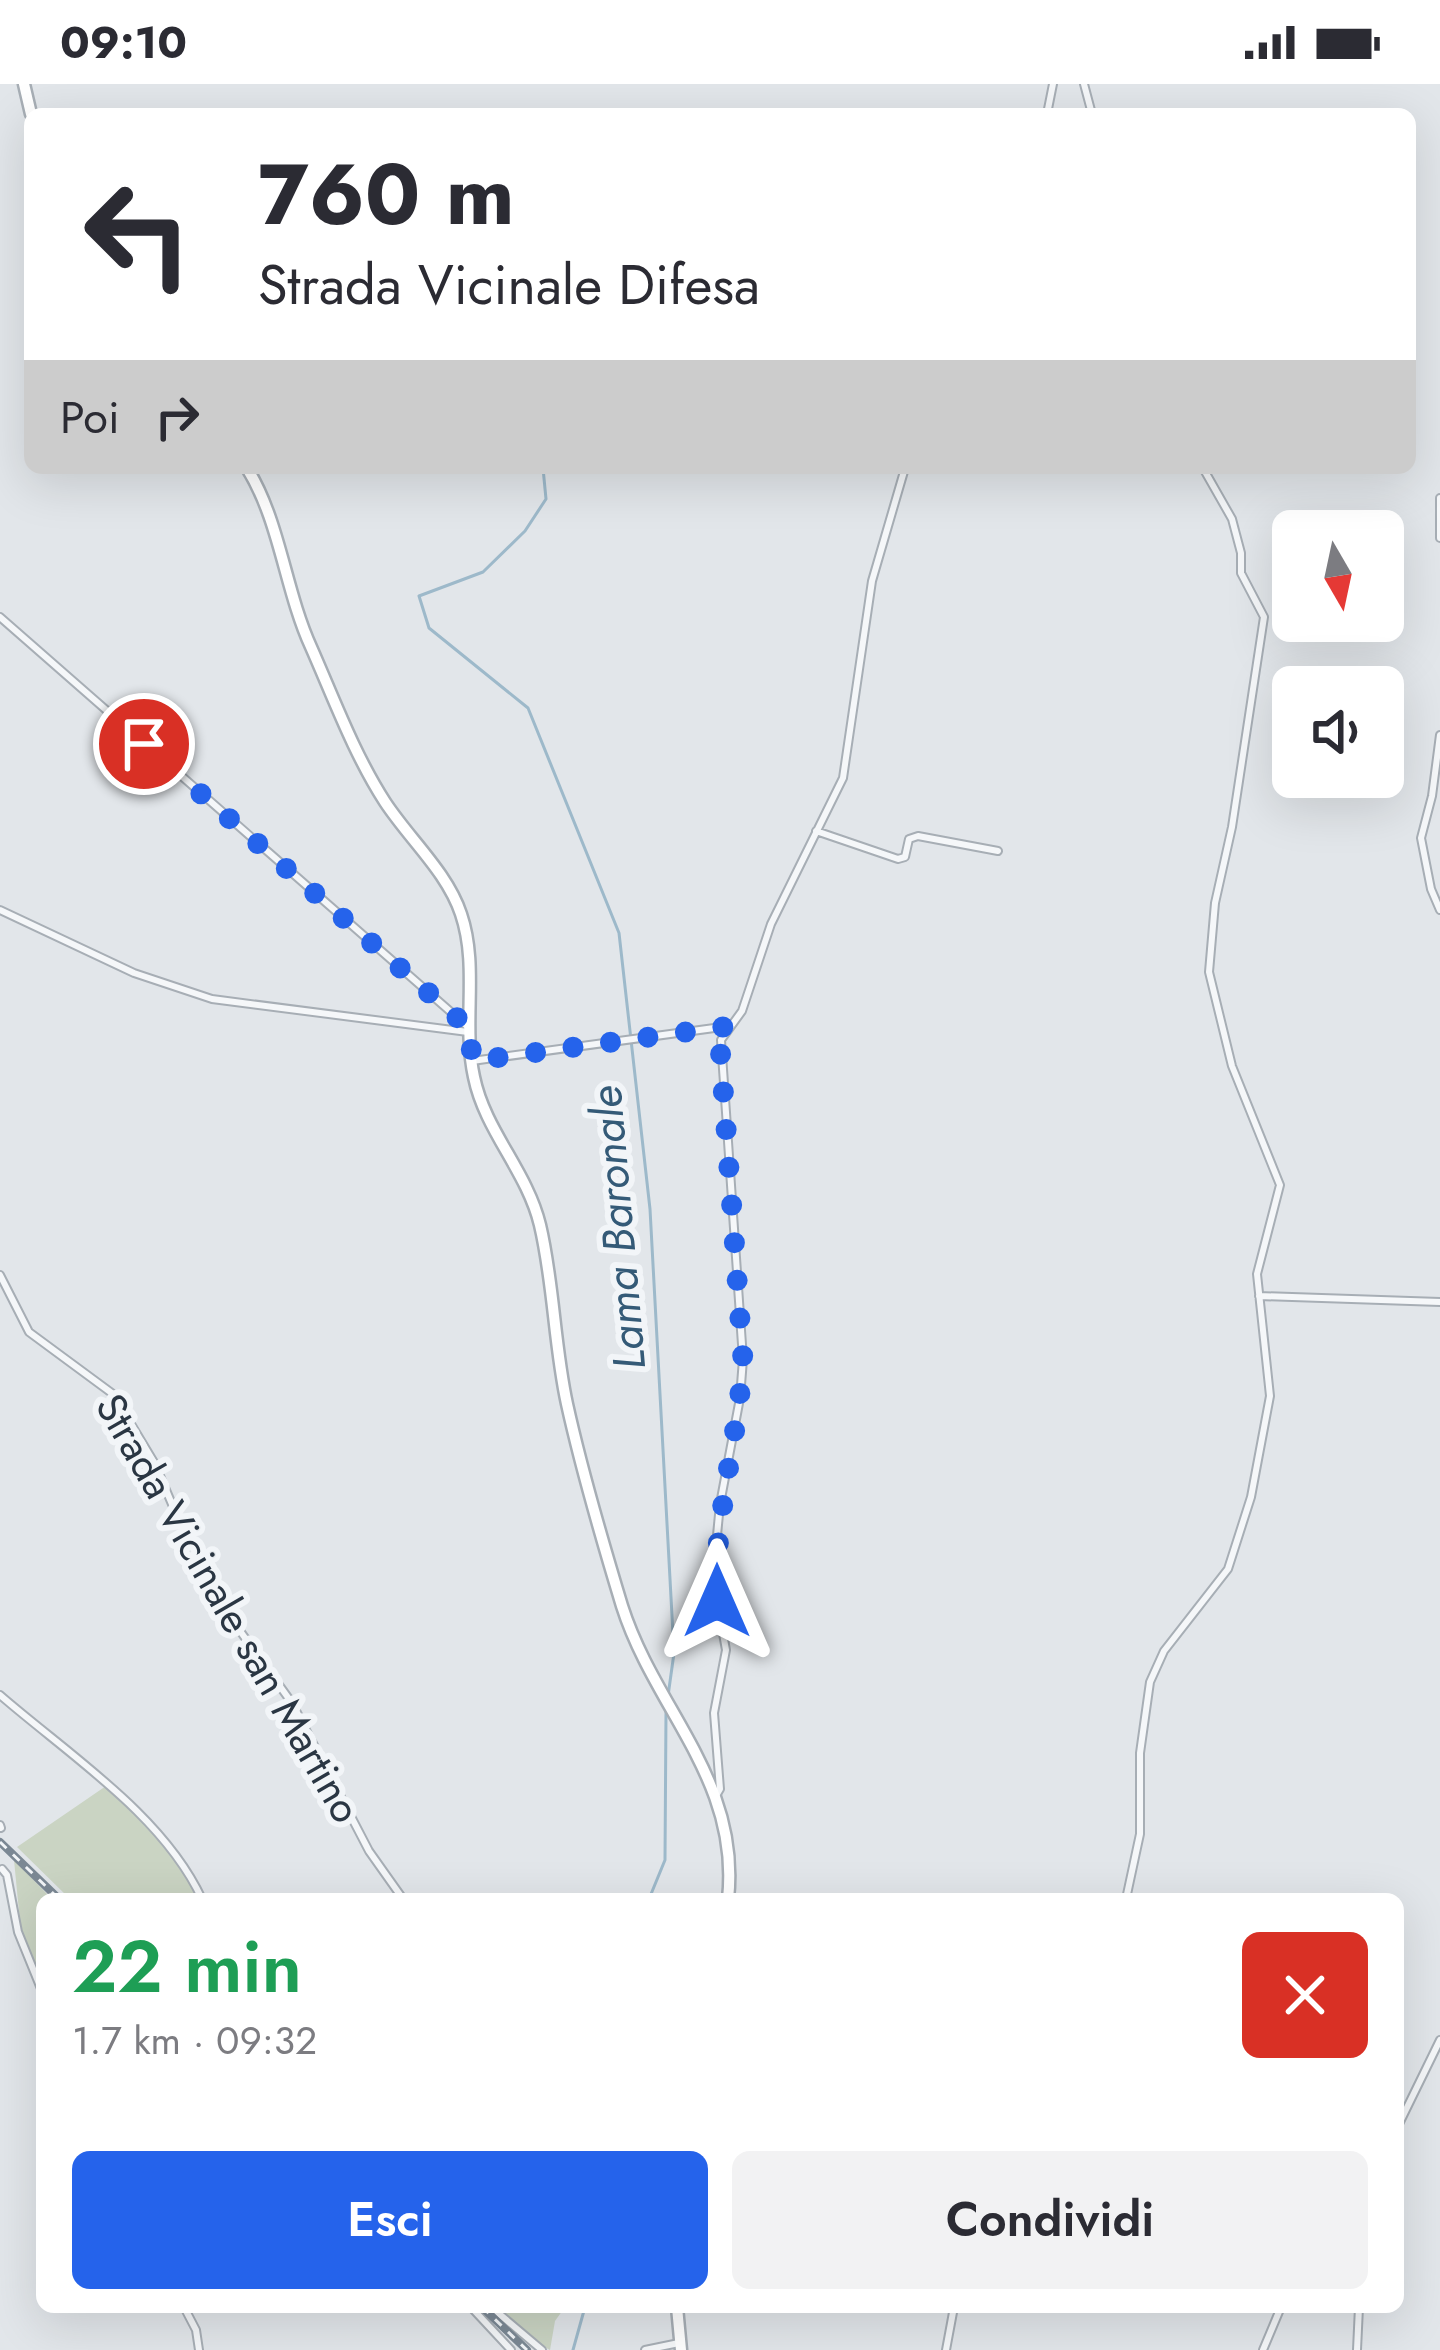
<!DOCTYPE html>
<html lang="it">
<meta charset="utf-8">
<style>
:root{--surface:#fff;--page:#f2f2f3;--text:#2b2b33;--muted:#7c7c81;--accent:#2563eb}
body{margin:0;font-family:Jost,sans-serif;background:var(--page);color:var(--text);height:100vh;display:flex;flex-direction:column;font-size:45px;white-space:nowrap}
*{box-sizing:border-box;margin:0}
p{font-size:39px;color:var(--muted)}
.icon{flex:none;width:66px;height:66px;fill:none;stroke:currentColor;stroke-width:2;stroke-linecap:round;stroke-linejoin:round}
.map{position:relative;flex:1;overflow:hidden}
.sheet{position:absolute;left:36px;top:1809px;width:1368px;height:420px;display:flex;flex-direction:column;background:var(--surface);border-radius:18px;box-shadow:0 12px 48px #0002}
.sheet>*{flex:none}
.hud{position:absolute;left:24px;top:24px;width:1392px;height:366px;border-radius:18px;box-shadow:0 12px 48px #0002;background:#fff;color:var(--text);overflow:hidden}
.needle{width:78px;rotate:171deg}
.tools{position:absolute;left:1272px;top:426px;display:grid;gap:24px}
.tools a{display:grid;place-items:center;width:132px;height:132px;border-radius:18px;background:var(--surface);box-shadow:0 12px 48px #0002;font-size:60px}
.pin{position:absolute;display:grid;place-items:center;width:102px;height:102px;color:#fff;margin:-51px;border:6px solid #fff;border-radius:50%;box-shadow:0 3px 12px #0007}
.me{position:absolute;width:132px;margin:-66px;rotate:0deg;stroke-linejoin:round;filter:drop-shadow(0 0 9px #0008)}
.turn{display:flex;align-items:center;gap:42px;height:252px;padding:0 36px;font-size:54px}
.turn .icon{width:156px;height:156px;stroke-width:2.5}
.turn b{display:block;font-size:84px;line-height:102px}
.then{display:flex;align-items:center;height:114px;padding:0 36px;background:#0003;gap:24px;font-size:45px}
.round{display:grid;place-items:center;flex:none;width:126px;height:126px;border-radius:18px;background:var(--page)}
.overview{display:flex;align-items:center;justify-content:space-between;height:204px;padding:0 36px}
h1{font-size:72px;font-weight:600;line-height:90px;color:#1e9e55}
.cta{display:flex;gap:24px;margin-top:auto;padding:24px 36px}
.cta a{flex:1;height:138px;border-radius:18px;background:var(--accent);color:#fff;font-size:48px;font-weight:600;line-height:138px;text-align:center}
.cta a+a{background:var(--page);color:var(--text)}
.status{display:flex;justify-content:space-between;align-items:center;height:84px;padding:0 60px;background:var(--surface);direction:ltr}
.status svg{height:33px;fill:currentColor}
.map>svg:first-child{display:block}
.green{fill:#cad4c3}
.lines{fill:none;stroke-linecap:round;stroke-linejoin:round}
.stream{stroke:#9db9ca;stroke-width:3}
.minor-casing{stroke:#a7aeb5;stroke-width:10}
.secondary-casing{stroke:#a7aeb5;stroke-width:15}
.minor{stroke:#f5f7f9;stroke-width:6}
.secondary{stroke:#fff;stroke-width:10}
.rail-casing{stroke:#7b8894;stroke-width:8}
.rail{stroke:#f2f5f8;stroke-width:3;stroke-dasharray:9;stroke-linecap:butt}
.route{stroke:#2563eb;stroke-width:21;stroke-dasharray:0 37.8}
.labels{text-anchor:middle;stroke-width:12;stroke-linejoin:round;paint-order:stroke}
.street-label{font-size:42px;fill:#2a3643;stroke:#f2f5f8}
.water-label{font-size:45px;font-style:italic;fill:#345a77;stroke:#f2f5f8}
</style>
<div class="status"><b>09:10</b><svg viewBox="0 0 49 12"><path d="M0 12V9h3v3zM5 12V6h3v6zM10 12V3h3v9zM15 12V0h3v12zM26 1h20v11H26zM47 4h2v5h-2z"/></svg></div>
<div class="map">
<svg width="1440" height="2266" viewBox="0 0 1440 2266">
<rect width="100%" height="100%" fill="#e2e6ea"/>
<!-- green -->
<path class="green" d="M106 1702 151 1742 198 1806 185 1815H70L17 1763Z
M14 1776 52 1815H42V1896L21 1848Z
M494 2223H565L555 2237 550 2266 527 2253Z"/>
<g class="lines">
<!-- stream -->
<path class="stream" d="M543 384 546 415 525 447 483 488 419 512 429 544 528 624 619 849 650 1125 674 1569 668 1612
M649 1815 665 1776 666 1628
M573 2266 585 2223"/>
<!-- minor casing -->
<g class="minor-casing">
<path id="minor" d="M1084 0 1092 30
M1047 30 1053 0
M1440 414V454
M0 533 468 943
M1440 651 1432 712 1421 754 1431 805 1440 826
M816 747 898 775 905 773 909 755 918 752 998 767
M0 826 134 889 212 915 468 948
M472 977 729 942
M0 1191 29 1248 113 1310 155 1380 177 1432 196 1463 212 1508 292 1619 369 1767 403 1815
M1259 1212 1440 1218
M0 1611C69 1671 163 1731 202 1815
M717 1710 720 1705 714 1629 726 1566 717 1517 715 1472 720 1420 740 1314 743 1275 721 956 742 927 771 840 843 694 872 497 905 384
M0 1741 1 1744
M2 1785 7 1791 18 1848 42 1907
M1126 1815 1140 1750V1669L1150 1598 1164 1567 1228 1485 1251 1413 1270 1312 1257 1190 1280 1101 1232 982 1209 888 1215 819 1232 743 1264 533 1241 489V469L1232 435 1203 384
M1398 2042 1440 1956
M184 2223 196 2246 199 2266
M471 2223 511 2266
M491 2223 542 2266
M645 2266 679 2259
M946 2266 954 2223
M1263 2266 1281 2223
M1357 2266 1359 2223"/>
</g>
<!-- secondary casing -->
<g class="secondary-casing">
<path id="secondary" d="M24 0 31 30
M247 384C280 437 285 506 311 563 334 615 354 670 385 718 410 756 447 788 461 830 479 883 462 939 474 993 485 1047 527 1087 540 1141 554 1200 554 1261 567 1320 582 1388 602 1456 622 1522 655 1626 741 1696 728 1815
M677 2223 681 2266"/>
</g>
<!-- minor -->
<use href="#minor" class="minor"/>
<!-- secondary -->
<use href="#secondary" class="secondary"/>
<!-- rail casing -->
<g class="rail-casing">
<path id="rail" d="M0 1758 59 1815
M482 2223 527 2266"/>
</g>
<!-- rail -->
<use href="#rail" class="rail"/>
</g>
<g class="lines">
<!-- route -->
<path class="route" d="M144 660 470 945 472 977 730 942 720 962 743 1276C738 1357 713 1434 717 1517"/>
</g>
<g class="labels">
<!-- street labels -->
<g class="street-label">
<text transform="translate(229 1524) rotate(60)" y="15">Strada Vicinale san Martino</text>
</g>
<!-- water labels -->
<g class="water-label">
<text transform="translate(617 1144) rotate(-95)" y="16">Lama Baronale</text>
</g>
</g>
</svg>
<div class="tools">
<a><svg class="needle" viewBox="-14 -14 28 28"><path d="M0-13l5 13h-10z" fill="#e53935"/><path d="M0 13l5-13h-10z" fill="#7c7c81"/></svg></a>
<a><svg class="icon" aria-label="sound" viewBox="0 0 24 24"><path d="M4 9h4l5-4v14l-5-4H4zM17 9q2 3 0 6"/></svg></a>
</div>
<div class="pin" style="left:144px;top:660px;background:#d93025"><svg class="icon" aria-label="arrive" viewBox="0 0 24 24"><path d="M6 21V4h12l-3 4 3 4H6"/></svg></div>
<svg class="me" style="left:717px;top:1517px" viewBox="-20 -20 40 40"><path d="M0-17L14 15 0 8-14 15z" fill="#2563eb" stroke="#fff" stroke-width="4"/></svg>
<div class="hud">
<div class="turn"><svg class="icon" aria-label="left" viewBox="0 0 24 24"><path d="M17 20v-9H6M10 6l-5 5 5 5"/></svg><div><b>760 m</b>Strada Vicinale Difesa</div></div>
<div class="then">Poi<svg class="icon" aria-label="right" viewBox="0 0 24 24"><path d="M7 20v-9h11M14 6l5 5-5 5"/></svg></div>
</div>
<section class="sheet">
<div class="overview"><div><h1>22 min</h1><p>1.7 km · 09:32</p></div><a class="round" style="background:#d93025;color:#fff"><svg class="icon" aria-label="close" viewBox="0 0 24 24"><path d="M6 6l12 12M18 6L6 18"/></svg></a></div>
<div class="cta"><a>Esci</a><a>Condividi</a></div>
</section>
</div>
